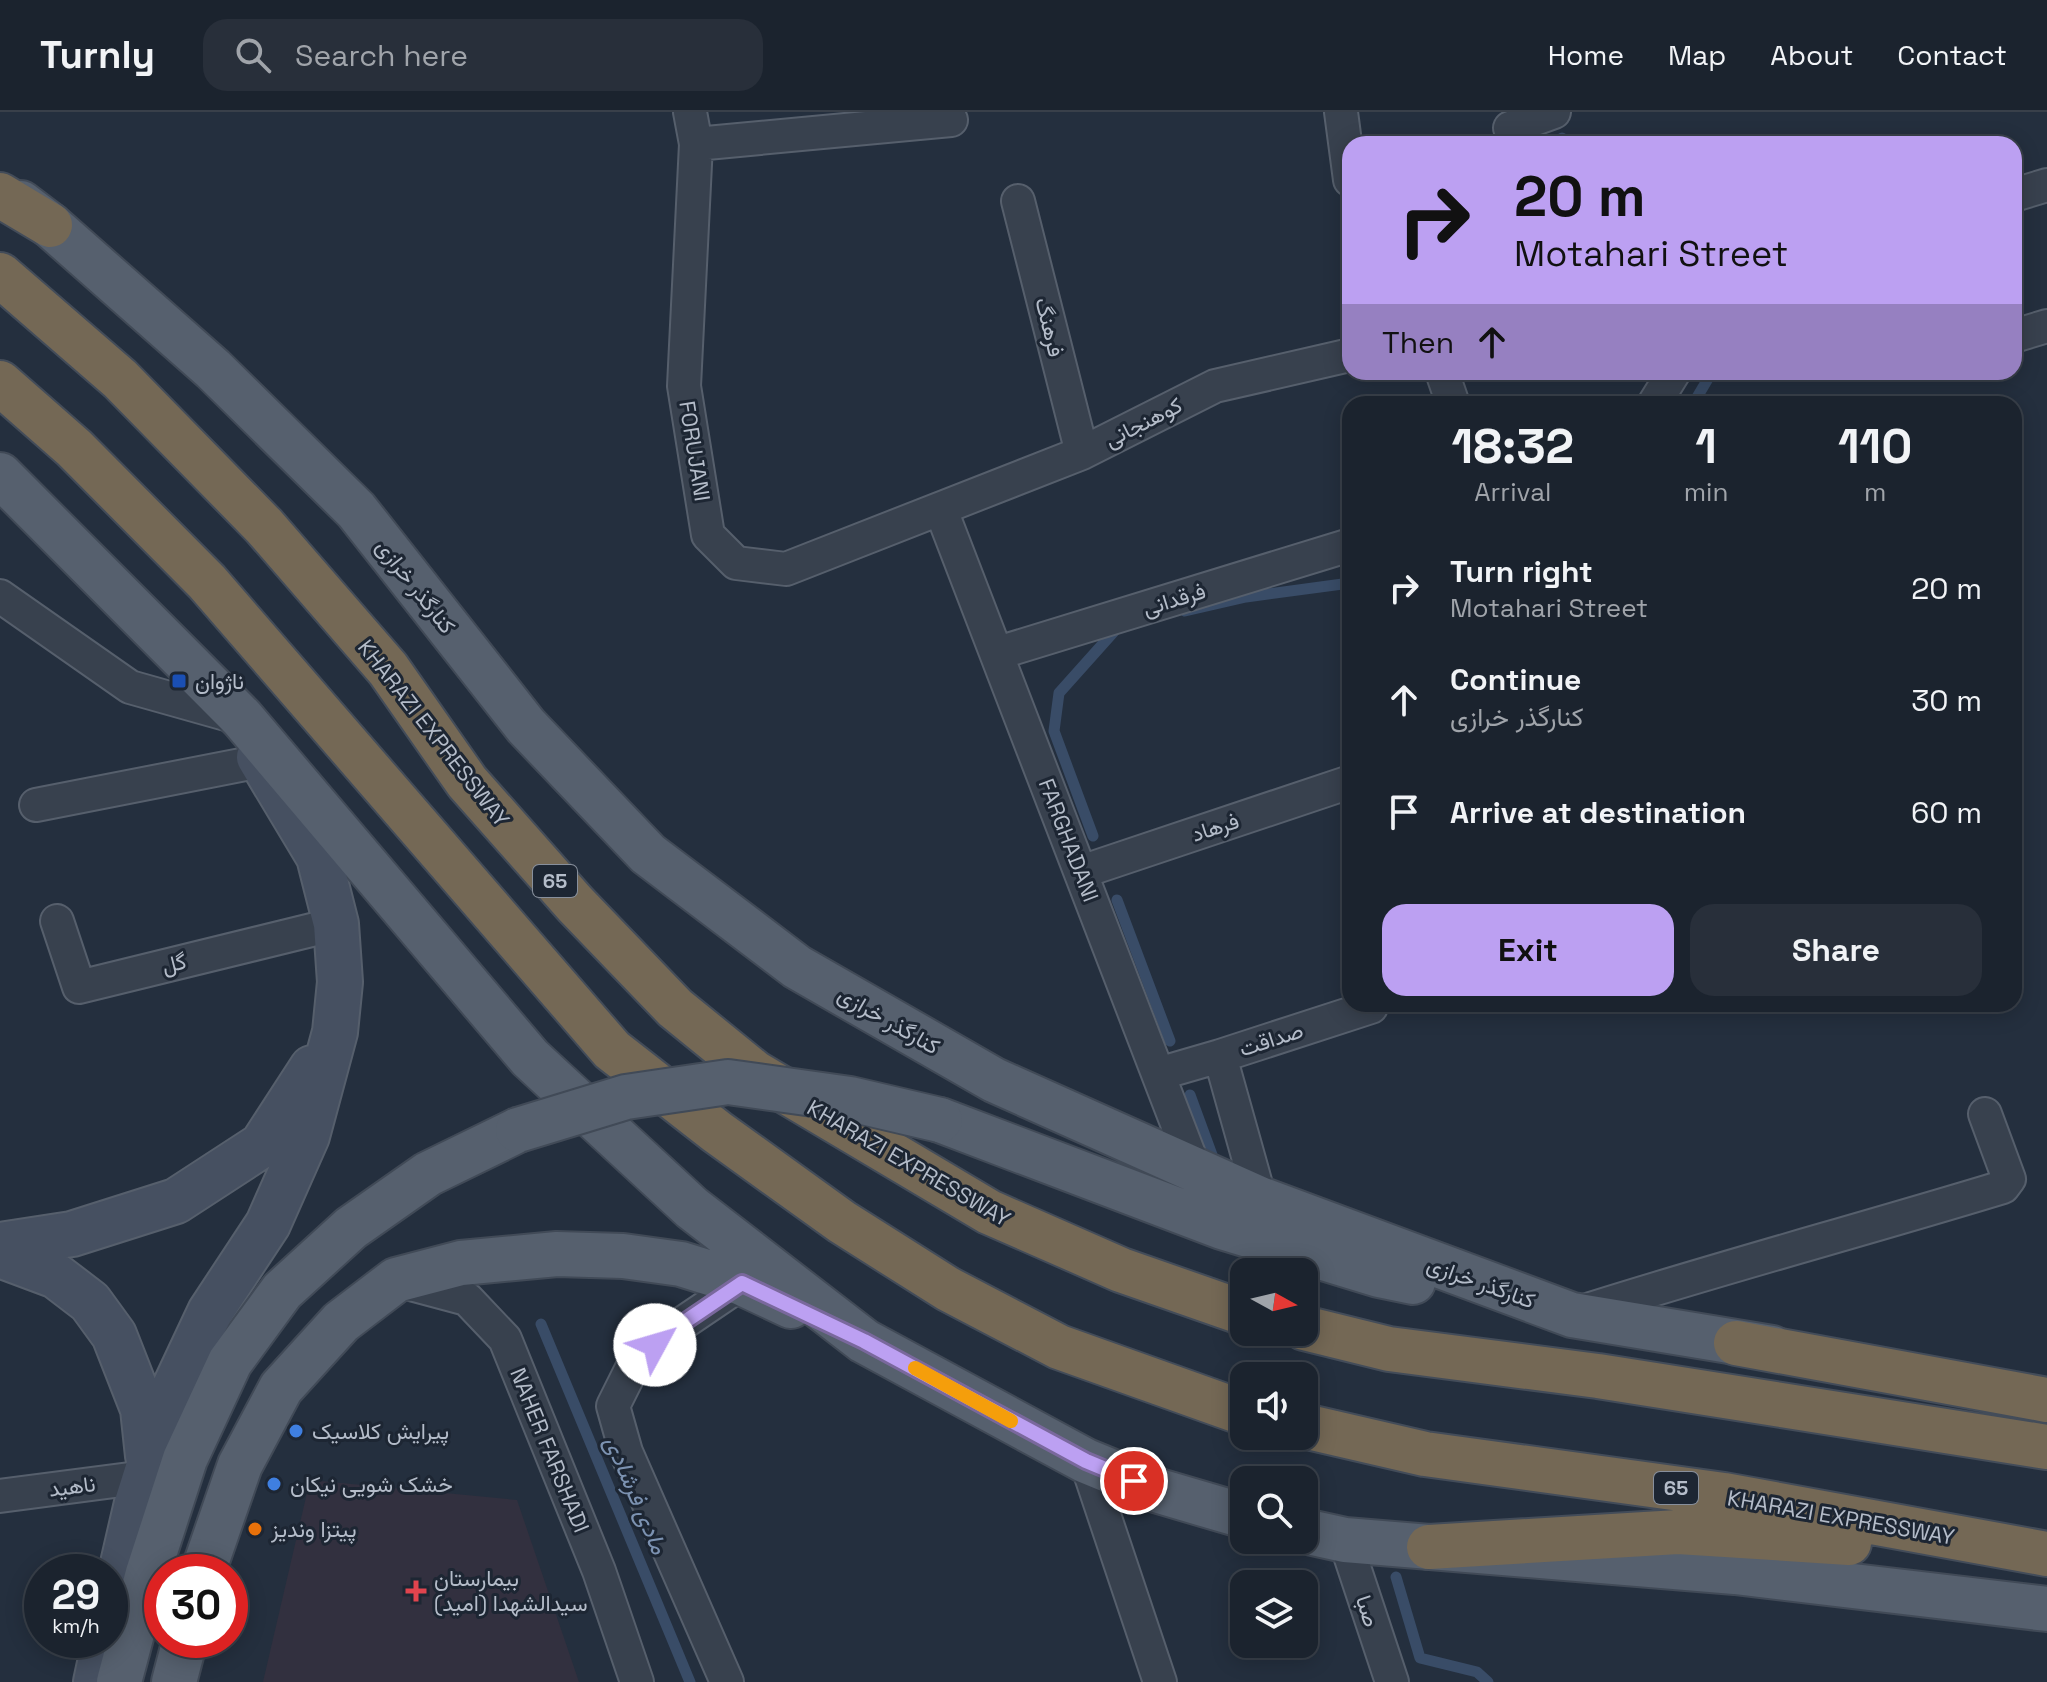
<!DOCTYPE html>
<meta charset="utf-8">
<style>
:root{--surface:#1b232e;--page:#282f3a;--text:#f1f3f6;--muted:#a0a4aa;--line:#39404a;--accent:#bca0f2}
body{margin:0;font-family:"Space Grotesk",Vazirmatn,sans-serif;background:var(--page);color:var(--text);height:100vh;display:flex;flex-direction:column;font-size:30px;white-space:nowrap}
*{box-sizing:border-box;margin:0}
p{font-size:26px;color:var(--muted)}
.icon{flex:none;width:44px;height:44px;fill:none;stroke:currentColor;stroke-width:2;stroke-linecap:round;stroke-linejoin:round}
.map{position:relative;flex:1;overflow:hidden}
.panel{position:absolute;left:1342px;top:284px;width:680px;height:616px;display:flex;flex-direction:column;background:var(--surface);border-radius:24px;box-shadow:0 4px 20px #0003,0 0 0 2px var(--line)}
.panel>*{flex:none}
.guide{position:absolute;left:1342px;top:24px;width:680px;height:244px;border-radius:24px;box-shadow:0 4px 20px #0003,0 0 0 2px var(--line);background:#bca0f2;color:#111;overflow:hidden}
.needle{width:52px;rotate:98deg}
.tools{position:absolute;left:1230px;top:1146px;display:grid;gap:16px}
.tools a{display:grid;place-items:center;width:88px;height:88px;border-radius:16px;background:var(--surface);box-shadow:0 4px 20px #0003,0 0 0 2px var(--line);font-size:40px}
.speed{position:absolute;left:24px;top:1442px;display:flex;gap:16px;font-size:40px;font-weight:700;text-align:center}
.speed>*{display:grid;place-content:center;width:104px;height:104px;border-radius:50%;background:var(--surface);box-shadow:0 4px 20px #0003,0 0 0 2px var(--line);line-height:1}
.speed small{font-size:20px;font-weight:400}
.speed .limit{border:12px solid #d22;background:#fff;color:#111}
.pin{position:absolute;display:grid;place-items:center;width:68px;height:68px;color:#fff;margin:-34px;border:4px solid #fff;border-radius:50%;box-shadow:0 2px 8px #0007}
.me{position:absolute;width:88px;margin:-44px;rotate:51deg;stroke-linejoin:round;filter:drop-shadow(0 0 6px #0008)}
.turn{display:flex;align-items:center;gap:28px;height:168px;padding:0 40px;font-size:36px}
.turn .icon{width:104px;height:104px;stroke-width:2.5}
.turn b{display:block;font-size:56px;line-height:68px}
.then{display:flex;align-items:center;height:76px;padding:0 40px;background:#0003;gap:16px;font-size:30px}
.eta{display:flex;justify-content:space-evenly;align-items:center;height:136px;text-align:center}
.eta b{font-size:48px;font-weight:700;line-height:56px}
.button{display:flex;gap:16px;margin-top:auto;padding:16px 40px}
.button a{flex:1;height:92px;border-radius:24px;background:var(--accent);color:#111;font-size:32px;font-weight:700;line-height:92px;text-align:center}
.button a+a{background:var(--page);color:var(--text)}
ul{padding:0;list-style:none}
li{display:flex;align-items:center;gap:24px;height:112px;padding:0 40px}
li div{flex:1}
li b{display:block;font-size:30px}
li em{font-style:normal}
header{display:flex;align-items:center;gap:48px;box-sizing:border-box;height:112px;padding:0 40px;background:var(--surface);border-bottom:2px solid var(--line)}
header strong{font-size:38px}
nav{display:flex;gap:44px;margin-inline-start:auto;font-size:28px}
.search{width:560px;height:72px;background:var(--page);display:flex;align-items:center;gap:20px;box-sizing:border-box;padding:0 28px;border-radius:24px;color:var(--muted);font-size:30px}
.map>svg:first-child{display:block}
.medical{fill:#32303f}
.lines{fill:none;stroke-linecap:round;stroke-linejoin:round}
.stream{stroke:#394c67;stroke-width:11}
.street-casing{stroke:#565f6c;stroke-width:36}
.secondary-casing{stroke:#565f6c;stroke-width:48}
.primary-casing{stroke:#414a57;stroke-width:48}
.highway-casing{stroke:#434c59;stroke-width:48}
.street{stroke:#38414e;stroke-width:32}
.secondary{stroke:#465061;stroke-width:44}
.primary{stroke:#56606e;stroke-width:44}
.highway{stroke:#746855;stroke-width:44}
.primary-bridge-casing{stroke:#414a57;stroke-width:48;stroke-linecap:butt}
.primary-bridge{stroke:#56606e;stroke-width:44}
.route-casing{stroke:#7a689d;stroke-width:20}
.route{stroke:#bca0f2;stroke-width:14}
.slow{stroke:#f59e0b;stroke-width:14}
.transit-dot{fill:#1a4fb4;stroke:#1d2633;stroke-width:3}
.shop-dot{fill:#3f7fe0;stroke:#1d2633;stroke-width:3}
.food-dot{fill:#e8710a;stroke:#1d2633;stroke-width:3}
.health-dot{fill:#e0444e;stroke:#1d2633;stroke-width:3}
.labels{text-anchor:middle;stroke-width:6;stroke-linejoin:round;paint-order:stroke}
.shield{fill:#1d2633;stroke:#878f9c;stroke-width:2}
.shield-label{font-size:20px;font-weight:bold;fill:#b4bcc9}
.street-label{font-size:22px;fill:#b4bcc9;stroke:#1d2633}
.poi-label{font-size:22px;fill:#b4bcc9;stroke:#1d2633;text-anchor:start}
.water-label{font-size:24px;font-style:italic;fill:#7c92b1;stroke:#1d2633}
</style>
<header>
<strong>Turnly</strong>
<div class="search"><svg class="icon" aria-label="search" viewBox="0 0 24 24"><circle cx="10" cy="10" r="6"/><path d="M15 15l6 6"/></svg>Search here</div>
<nav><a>Home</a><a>Map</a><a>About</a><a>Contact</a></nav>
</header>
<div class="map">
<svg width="2047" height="1570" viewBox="0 0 2047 1570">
<rect width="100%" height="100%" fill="#242f3e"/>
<!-- medical -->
<path class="medical" d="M310 1368 517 1388 579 1570H263Z"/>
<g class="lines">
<!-- stream -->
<path class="stream" d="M1562 26 1568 32
M1693 292 1712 260
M1185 499 1246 485 1350 471
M1093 724 1054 619 1059 581 1118 515 1122 514
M1117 788 1170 929
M1190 983 1212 1043
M541 1212 690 1570
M1396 1465 1420 1546 1477 1560 1488 1570"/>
<!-- street casing -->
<g class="street-casing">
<path id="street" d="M690 0 696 32 684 274 708 423 736 451 786 457 1082 341 1215 274 1350 243
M1341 0 1350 68
M1510 16 1554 0
M696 32 951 8
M2014 83 2047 73
M1018 89 1082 341
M2014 224 2047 214
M1442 260 1453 292
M1654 292 1674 260
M941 398 1195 1058
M0 484 130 575 240 606
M998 541 1350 433
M36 693 261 649
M1081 760 1350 670
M57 809 79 875 336 812
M1158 962 1220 944
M1260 1087 1220 944 1371 895
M396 1168 467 1187 505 1227 599 1459 637 1570
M1578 1201C1719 1156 1862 1118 2003 1075L2009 1067 1985 1002
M1086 1349 1160 1570
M0 1384 145 1365
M1345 1428 1392 1570
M727 1570 626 1340 613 1294 634 1252 677 1215 742 1171"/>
</g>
<!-- secondary casing -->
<g class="secondary-casing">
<path id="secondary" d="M0 1133 72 1122 176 1089 262 1033 312 956
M0 1143 56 1164 90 1190 114 1223 143 1297 148 1344
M110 1508 137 1391 171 1283 210 1200 268 1112 307 1024 335 920 340 870 336 812 319 745 259 645
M96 1570 105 1528"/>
</g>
<!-- primary casing -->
<g class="primary-casing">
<path id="primary" d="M21 91 50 113 213 257 356 398 526 614 648 742 797 855 994 968 1260 1087 1572 1203 1772 1236
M0 363 242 606 530 946 692 1096 864 1229 1086 1349 1159 1379 1244 1404
M940 1008 1222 1115 1379 1163 1413 1170
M1304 1419 1345 1428 1735 1460 2047 1497
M203 1460 240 1353 281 1276 341 1210 396 1168 461 1151 557 1142 623 1144 681 1152 742 1171 791 1194
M119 1570 148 1461 185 1347 230 1250 282 1179 351 1116 428 1062 518 1018
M174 1570 185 1528"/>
</g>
<!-- highway casing -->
<g class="highway-casing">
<path id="highway" d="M0 83 50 113
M0 163 120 267 264 414 388 557 467 670 575 792 675 896 755 961 989 1100 1121 1158 1244 1201
M0 271 74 336 207 470 612 938 717 1020 842 1110 948 1177 1059 1235 1244 1301
M1304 1216 1389 1237 1598 1264 2047 1335
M1736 1231 2047 1288
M1304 1314 1425 1342 1724 1383 2047 1442
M1429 1435 1678 1420 1849 1431"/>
</g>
<!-- street -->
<use href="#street" class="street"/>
<!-- secondary -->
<use href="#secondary" class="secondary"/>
<!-- primary -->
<use href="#primary" class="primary"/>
<!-- highway -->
<use href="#highway" class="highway"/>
<!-- primary-bridge casing -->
<g class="primary-bridge-casing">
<path id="primary-bridge" d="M518 1018 626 985 728 970 850 987 940 1008"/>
</g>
<!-- primary-bridge -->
<use href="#primary-bridge" class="primary-bridge"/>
</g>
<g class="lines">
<!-- route casing -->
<g class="route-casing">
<path id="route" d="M655 1233 677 1215 742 1171 864 1229 1086 1349 1134 1369"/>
</g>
<!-- route -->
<use href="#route" class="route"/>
<!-- slow -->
<path class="slow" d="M915 1256 1011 1309"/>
</g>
<!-- markers -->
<rect class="transit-dot" x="171" y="561" width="16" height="16" rx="4"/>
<g class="shop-dot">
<circle cx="296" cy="1319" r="8"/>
<circle cx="274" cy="1372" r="8"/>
</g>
<circle class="food-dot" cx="255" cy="1417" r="8"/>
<path class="health-dot" d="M412 1467h8v8h8v8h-8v8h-8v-8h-8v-8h8z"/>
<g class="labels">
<!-- shield labels -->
<g class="shield">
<rect x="533" y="753" width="44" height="32" rx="6"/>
<rect x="1654" y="1360" width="44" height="32" rx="6"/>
</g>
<g class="shield-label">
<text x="555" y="776">65</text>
<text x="1676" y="1383">65</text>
</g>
<!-- street labels -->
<g class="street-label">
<text transform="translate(1050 215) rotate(76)" y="8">فرهنگ</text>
<text transform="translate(1143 310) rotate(-27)" y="8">کوهنجانی</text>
<text transform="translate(695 339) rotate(81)" y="8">FORUJANI</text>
<text transform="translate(416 474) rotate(52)" y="8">کنارگذر خرازی</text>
<text transform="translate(1174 487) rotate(-17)" y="8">فرقدانی</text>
<text transform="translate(434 621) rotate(52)" y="8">KHARAZI EXPRESSWAY</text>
<text transform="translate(1215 715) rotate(-18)" y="8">فرهاد</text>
<text transform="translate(1069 728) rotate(69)" y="8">FARGHADANI</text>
<text transform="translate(174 851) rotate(-14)" y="8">گل</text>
<text transform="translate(889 908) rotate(30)" y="8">کنارگذر خرازی</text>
<text transform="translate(1271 927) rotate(-18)" y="8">صداقت</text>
<text transform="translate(909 1051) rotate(30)" y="8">KHARAZI EXPRESSWAY</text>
<text transform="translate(1481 1170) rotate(20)" y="8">کنارگذر خرازی</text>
<text transform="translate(550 1338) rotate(68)" y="8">NAHER FARSHADI</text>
<text transform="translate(72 1374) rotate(-7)" y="8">ناهید</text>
<text transform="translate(1841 1405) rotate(10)" y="8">KHARAZI EXPRESSWAY</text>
<text transform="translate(1368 1499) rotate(72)" y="8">صبا</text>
</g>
<!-- poi labels -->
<g class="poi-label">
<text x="195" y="577">ناژوان</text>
<text x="312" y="1327">پیرایش کلاسیک</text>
<text x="290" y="1380">خشک شویی نیکان</text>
<text x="271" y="1425">پیتزا وندیز</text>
<text x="434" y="1474">بیمارستان<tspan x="434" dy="25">سیدالشهدا (امید)</tspan></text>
</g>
<!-- water labels -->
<g class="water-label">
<text transform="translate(636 1383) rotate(67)" y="8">مادی فرشادی</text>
</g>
</g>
</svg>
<div class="tools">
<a><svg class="needle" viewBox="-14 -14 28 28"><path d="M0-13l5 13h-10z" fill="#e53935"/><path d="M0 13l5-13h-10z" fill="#a0a4aa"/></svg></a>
<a><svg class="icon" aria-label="sound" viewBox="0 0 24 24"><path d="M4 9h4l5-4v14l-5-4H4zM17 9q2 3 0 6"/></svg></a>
<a><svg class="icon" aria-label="search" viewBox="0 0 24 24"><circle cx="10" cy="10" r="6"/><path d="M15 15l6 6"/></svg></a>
<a><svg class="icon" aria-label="layers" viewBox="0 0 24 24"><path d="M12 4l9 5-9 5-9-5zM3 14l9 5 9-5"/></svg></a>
</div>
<div class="speed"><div>29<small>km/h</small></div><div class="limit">30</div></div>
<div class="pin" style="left:1134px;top:1369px;background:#d93025"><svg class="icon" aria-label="arrive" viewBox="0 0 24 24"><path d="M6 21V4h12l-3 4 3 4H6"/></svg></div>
<svg class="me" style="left:655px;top:1233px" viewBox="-20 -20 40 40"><circle r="19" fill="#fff"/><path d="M0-13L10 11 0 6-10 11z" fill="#bca0f2"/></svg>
<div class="guide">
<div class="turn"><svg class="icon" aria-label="right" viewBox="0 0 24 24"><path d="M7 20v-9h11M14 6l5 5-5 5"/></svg><div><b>20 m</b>Motahari Street</div></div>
<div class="then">Then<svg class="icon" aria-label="ahead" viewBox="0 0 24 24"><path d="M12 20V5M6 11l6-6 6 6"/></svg></div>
</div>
<section class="panel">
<div class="eta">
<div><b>18:32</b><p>Arrival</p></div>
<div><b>1</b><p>min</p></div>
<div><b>110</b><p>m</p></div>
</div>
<ul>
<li><svg class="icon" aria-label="right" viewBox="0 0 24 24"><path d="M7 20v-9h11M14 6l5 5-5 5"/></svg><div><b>Turn right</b><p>Motahari Street</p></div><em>20 m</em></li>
<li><svg class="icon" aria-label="ahead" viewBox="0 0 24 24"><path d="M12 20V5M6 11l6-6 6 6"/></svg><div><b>Continue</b><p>کنارگذر خرازی</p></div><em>30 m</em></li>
<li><svg class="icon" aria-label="arrive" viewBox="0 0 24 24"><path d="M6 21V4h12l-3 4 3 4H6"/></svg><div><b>Arrive at destination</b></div><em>60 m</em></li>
</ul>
<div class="button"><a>Exit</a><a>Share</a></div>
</section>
</div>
